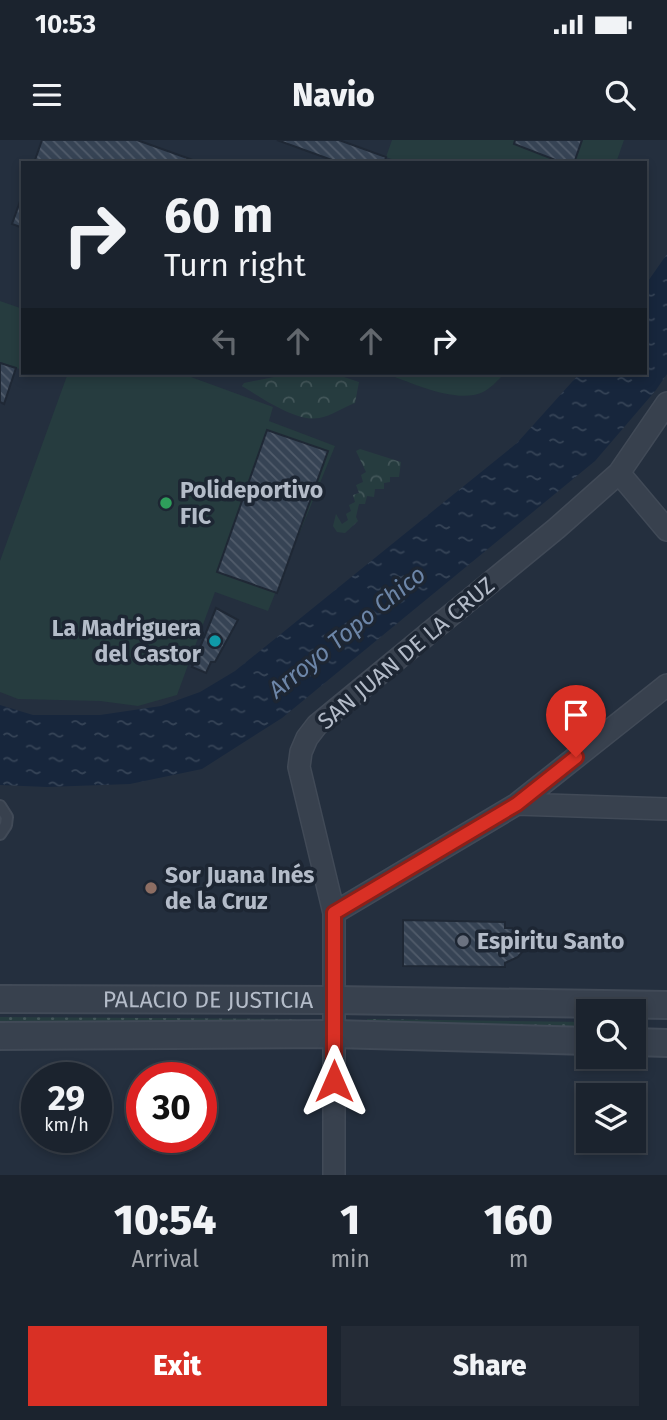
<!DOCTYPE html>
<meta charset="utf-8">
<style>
:root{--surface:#1b232e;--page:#242b36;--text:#f1f3f6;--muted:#a0a4aa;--line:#39404a;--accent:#d93025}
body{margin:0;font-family:"Fira Sans",sans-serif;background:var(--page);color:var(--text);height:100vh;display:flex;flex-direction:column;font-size:26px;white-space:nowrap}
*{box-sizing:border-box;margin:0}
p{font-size:23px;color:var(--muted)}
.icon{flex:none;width:38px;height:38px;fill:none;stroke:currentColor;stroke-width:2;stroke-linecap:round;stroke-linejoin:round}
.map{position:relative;height:1035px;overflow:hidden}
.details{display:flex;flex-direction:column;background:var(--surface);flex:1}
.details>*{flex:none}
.banner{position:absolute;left:21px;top:21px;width:626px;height:214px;border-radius:0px;box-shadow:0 4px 10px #0003,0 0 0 2px var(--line);background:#1b232e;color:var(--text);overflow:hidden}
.fabs{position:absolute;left:576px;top:859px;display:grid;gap:14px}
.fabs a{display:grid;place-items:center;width:70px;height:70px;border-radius:0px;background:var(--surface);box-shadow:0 4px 10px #0003,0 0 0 2px var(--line);font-size:35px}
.speed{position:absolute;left:21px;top:922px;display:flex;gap:14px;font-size:35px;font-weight:700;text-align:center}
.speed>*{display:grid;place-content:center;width:91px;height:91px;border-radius:50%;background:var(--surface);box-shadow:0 4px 10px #0003,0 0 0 2px var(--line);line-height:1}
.speed small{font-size:18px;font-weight:400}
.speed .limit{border:10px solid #d22;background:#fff;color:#111}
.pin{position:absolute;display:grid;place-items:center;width:60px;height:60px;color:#fff;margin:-72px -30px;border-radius:50% 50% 50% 0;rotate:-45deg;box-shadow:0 0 7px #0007}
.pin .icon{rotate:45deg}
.me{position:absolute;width:77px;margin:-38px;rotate:0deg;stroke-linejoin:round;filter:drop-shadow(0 0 5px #0008)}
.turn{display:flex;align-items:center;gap:24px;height:147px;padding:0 28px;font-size:32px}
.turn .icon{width:91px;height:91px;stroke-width:2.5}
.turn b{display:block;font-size:49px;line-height:60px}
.lanes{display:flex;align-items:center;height:66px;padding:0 28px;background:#0003;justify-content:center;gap:35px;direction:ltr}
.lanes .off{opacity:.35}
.eta{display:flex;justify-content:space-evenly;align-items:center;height:119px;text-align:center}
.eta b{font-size:42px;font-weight:800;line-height:49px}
.primary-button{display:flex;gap:14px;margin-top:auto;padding:14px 28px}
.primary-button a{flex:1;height:80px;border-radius:0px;background:var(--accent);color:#fff;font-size:28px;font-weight:800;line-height:80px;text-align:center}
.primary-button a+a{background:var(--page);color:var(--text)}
.status{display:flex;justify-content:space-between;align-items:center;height:49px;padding:0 35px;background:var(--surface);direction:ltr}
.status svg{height:19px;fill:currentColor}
header{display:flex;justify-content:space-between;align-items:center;height:91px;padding:0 28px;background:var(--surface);font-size:32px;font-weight:800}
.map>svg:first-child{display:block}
.grass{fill:url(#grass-dots)}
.park{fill:url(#park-crowns)}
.garden{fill:#263c3f}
.water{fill:url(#water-ripples)}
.building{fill:url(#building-back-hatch);stroke:#1f2835;stroke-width:2}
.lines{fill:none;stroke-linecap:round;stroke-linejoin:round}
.service-casing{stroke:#414a57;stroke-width:14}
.minor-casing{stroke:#414a57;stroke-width:24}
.tertiary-casing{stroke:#414a57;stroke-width:30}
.service{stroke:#38414e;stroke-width:10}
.minor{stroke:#38414e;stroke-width:21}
.tertiary{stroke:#38414e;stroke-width:26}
.route-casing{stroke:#8d1f18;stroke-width:18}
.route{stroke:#d93025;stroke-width:12}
.leisure-dot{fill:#2e9e5b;stroke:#1d2633;stroke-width:2.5}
.culture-dot{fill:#0f9aa8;stroke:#1d2633;stroke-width:2.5}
.education-dot{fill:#8d6e63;stroke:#1d2633;stroke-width:2.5}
.worship-dot{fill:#6b7280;stroke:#1d2633;stroke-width:2.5}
.labels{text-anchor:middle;stroke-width:7;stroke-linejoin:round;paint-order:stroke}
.poi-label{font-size:23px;font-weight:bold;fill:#b4bcc9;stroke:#1d2633;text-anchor:start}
.street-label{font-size:23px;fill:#b4bcc9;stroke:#1d2633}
.water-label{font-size:24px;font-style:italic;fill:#6d86a8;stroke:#1d2633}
</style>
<div class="status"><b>10:53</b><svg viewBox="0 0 49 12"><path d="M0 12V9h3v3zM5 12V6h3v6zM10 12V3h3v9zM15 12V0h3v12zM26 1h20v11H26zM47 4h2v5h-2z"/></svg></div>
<header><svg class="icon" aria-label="menu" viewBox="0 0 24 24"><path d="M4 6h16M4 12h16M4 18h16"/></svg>Navio<svg class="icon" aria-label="search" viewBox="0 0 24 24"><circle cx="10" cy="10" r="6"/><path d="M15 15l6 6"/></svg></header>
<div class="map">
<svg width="667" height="1035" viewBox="0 0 667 1035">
<defs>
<pattern id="grass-dots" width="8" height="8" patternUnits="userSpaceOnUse" patternTransform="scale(1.75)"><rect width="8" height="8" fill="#263c3f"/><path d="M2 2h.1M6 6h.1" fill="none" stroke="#435659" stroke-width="1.8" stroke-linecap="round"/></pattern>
<pattern id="park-crowns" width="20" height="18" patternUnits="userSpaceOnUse" patternTransform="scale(1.75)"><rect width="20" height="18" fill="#263c3f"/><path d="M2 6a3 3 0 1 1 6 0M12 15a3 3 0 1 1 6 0" fill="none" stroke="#435659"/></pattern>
<pattern id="water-ripples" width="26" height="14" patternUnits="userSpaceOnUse" patternTransform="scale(1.75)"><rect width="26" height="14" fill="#17263c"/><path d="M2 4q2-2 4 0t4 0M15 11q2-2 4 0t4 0" fill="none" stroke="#364457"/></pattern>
<pattern id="building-back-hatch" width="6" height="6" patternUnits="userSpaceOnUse" patternTransform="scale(1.75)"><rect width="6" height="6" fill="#364354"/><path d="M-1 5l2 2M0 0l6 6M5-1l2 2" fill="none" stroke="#515c6b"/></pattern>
</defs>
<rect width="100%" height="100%" fill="#242f3e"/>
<!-- grass -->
<path class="grass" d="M0 877 296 879V892L0 889Z
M367 879 588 882V893L367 891Z"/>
<!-- park -->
<path class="park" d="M294 233H332L359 242 355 263C344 267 331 276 319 278 296 282 262 258 242 246L244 243Z
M360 309 401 322 399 337H390V342L384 343V349H375L374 357 367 356 365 364H359L356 377 358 381 345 393 337 392 333 386 336 374 342 384 348 380 346 374 351 371 349 365 355 362 353 355 359 353 356 345 363 342 361 335 366 332 356 311Z"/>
<!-- garden -->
<path class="garden" d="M392 0H624L616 23H402L386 17Z
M0 161 23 169 22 230 0 222Z
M68 233H180L273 267 269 281 335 306 268 471 215 452 177 555 138 566 100 561 18 559 0 552V421Z
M384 233H505C499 239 492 247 485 251 459 266 410 242 384 233Z"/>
<!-- water -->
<path class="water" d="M667 114V234L656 250 595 321 282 578 202 629 130 644 47 647 0 645V565L33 575H100L161 566 200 552 235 531 517 303 580 233H646V144Z"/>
<!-- building -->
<path class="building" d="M42 0H137L201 23H34Z
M277 0H339L386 17 384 23H340Z
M515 0H582L574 23H563L514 4Z
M23 53V88L12 84Z
M0 223 16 228 4 264 0 262Z
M267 290 328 311 277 453 217 432Z
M216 468 238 480 215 522H211L206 533 192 527Z
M403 780 505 782V788H512L521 798 523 811 518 817 505 823V827L403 826Z"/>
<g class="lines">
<!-- service casing -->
<g class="service-casing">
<path id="service" d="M0 666 7 677 6 685 0 694"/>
</g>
<!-- minor casing -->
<g class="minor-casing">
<path id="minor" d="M619 333 667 390
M517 664 667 669
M334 773 517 664 667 545
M334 1035V773L299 627 301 612 307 598 317 585 557 388 619 333 667 263"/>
</g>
<!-- tertiary casing -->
<g class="tertiary-casing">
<g id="tertiary">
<path id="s1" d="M0 859 335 860 667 865"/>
<path d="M0 896 334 894 588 901"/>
<path d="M634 902 667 903"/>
</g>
</g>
<!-- service -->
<use href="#service" class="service"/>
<!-- minor -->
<use href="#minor" class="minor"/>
<!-- tertiary -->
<use href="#tertiary" class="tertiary"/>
</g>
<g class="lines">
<!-- route casing -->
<g class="route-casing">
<path id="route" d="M334 941V773L517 664 576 617"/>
</g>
<!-- route -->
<use href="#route" class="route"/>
</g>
<!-- markers -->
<circle class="leisure-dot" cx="166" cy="363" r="7"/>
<circle class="culture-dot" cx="215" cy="501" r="7"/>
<circle class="education-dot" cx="151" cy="748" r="7"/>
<circle class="worship-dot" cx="463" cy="801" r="7"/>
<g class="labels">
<!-- poi labels -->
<g class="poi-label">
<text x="180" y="358">Polideportivo<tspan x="180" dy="26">FIC</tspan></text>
<text x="201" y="496" text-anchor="end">La Madriguera<tspan x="201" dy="26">del Castor</tspan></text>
<text x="165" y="743">Sor Juana Inés<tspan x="165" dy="26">de la Cruz</tspan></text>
<text x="477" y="809">Espiritu Santo</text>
</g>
<!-- street labels -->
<g class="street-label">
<text transform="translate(406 513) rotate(-40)" y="8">SAN JUAN DE LA CRUZ</text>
<text dy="8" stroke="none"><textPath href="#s1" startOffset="208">PALACIO DE JUSTICIA</textPath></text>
</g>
<!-- water labels -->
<g class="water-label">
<text transform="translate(347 492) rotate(-39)" y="8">Arroyo Topo Chico</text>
</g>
</g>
</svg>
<div class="fabs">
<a><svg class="icon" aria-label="search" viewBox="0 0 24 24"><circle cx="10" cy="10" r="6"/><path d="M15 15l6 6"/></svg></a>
<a><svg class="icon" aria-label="layers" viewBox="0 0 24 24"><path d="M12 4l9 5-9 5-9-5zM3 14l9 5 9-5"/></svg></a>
</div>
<div class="speed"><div>29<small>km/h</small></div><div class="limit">30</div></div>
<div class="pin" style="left:576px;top:617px;background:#d93025"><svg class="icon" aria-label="arrive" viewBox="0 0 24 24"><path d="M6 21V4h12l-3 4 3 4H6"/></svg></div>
<svg class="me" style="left:334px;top:941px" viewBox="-20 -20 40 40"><path d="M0-17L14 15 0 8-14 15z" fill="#d93025" stroke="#fff" stroke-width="4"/></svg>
<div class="banner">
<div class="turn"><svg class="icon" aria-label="right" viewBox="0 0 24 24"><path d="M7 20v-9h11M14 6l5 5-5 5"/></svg><div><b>60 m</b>Turn right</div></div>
<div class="lanes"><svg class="icon off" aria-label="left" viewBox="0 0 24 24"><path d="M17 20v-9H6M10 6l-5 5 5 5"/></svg><svg class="icon off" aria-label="ahead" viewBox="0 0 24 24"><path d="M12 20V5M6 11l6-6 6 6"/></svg><svg class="icon off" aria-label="ahead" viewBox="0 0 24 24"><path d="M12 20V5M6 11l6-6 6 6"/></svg><svg class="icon" aria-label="right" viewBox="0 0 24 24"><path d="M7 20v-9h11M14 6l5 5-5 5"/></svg></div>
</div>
</div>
<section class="details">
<div class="eta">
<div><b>10:54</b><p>Arrival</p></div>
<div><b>1</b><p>min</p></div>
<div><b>160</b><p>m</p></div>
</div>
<div class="primary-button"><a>Exit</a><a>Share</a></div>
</section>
